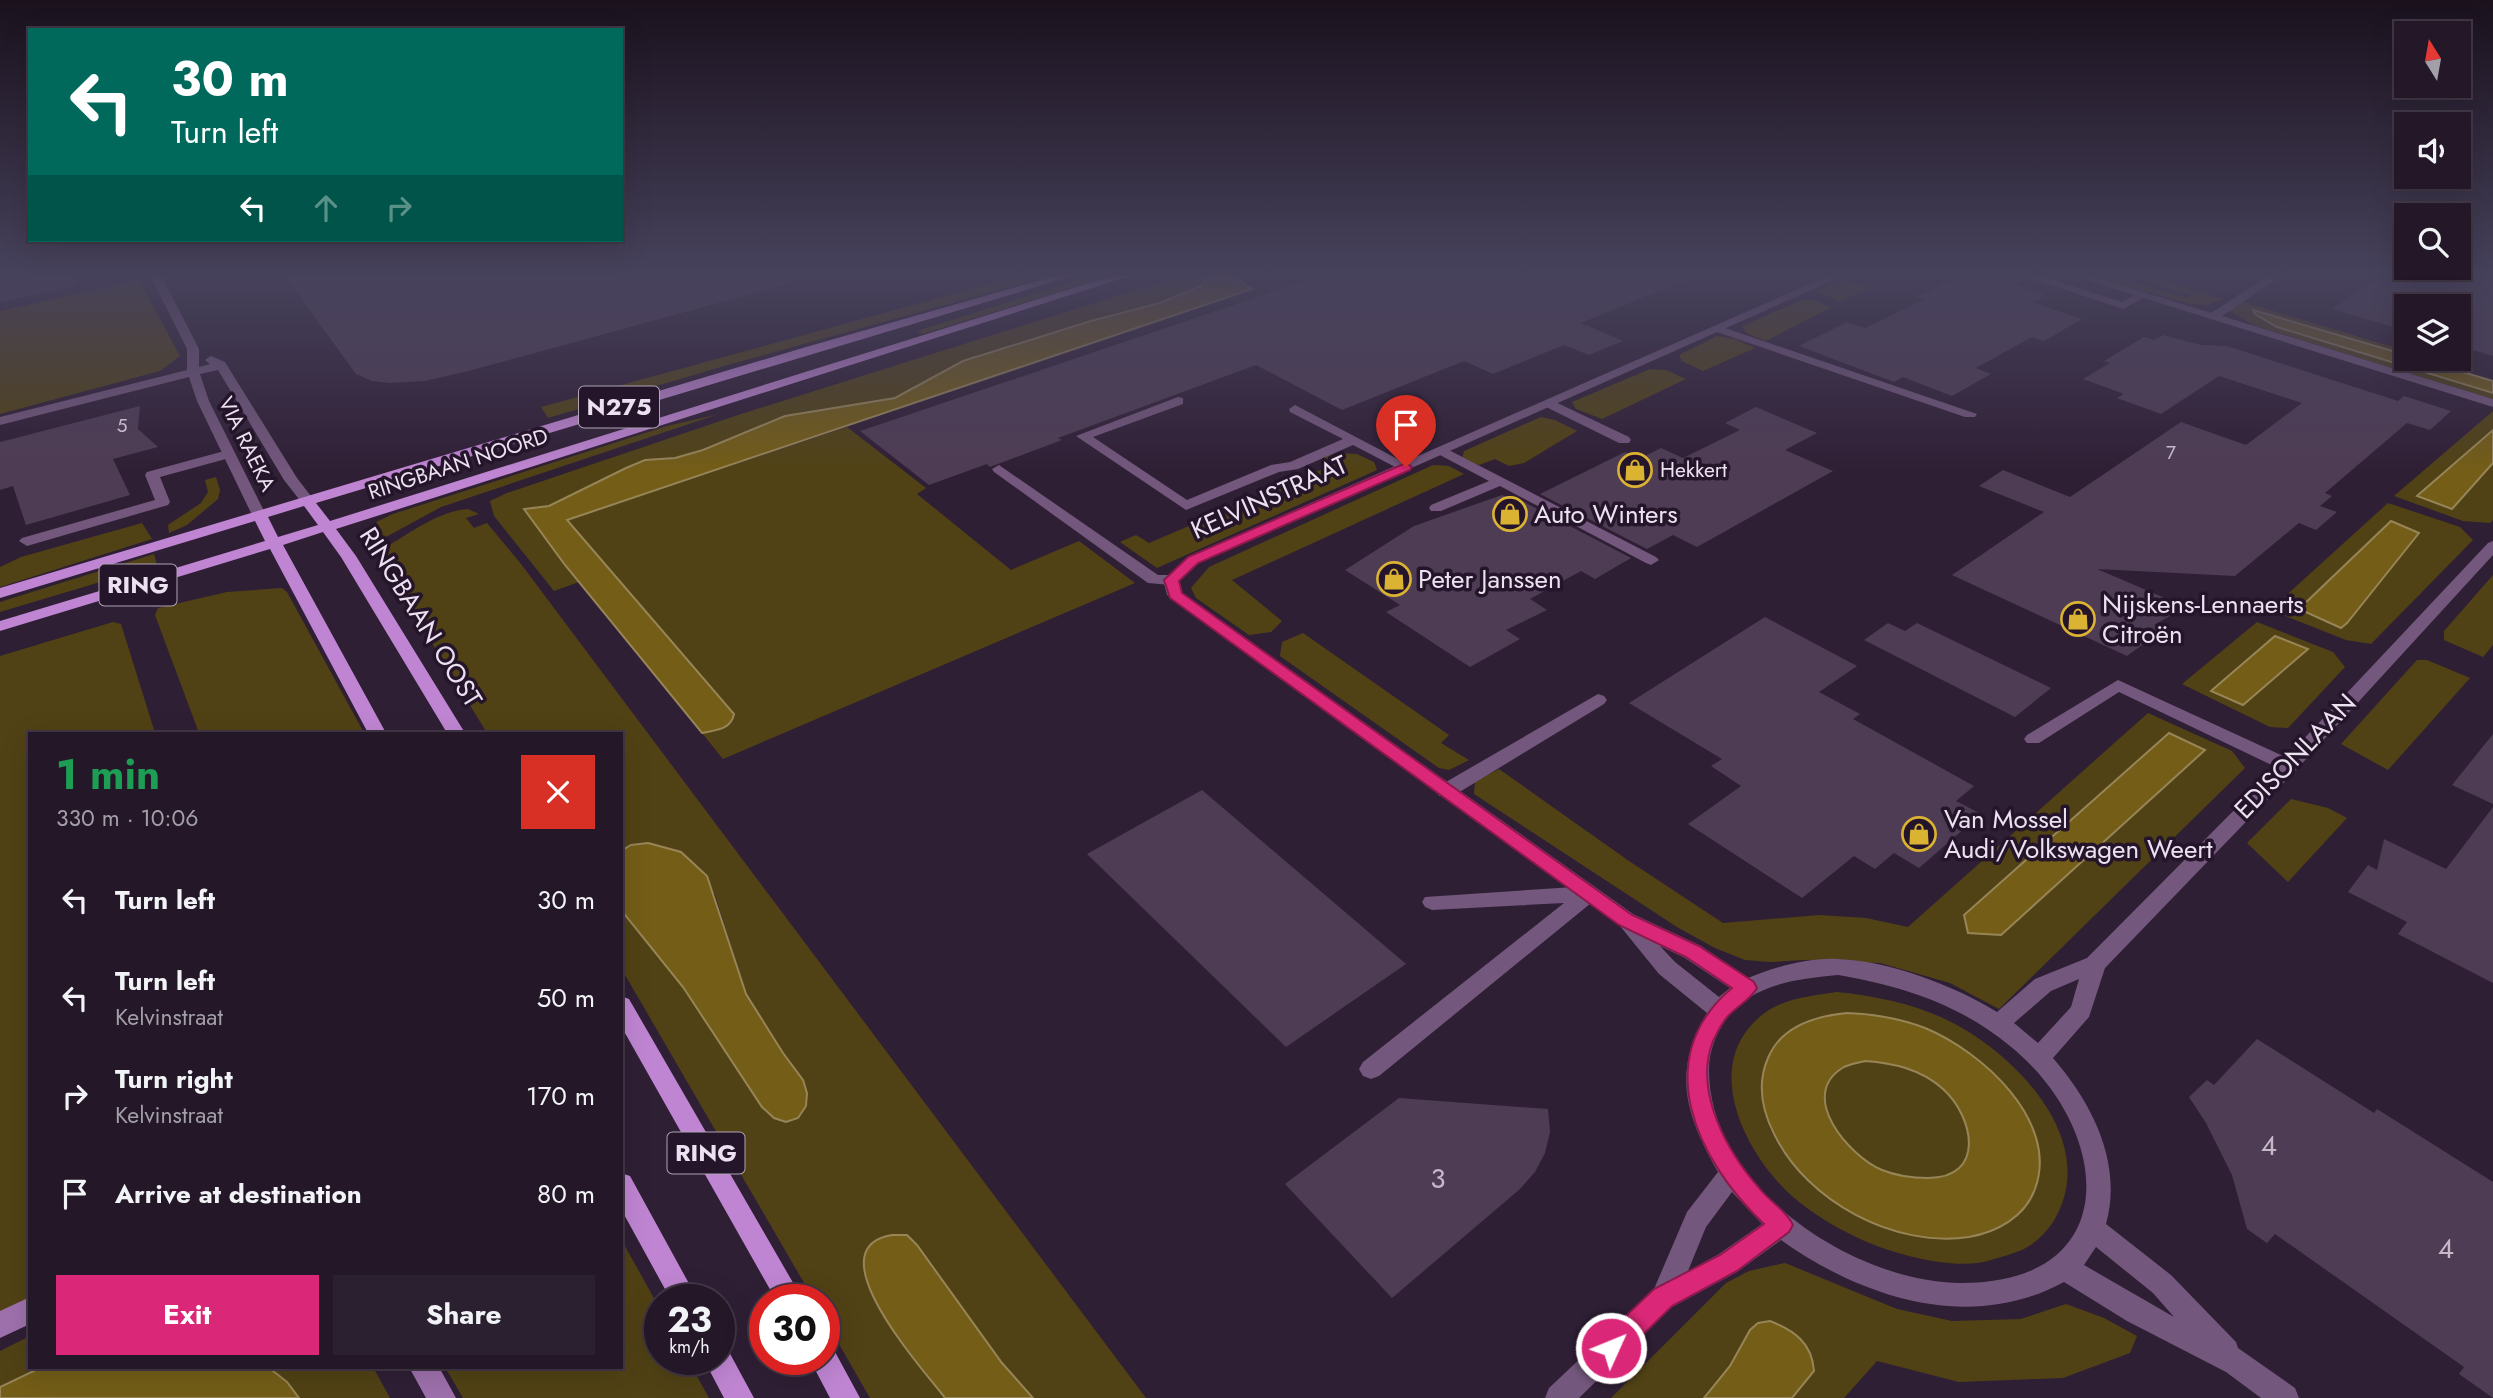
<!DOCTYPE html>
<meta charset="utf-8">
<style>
:root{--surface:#231728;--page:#2b2030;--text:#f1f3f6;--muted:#a39fa8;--line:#403645;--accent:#db2777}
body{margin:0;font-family:Jost,sans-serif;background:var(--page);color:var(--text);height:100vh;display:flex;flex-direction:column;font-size:26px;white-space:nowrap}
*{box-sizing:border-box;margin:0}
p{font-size:23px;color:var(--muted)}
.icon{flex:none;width:38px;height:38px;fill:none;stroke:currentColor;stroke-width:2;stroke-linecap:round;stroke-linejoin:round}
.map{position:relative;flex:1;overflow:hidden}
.drawer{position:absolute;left:28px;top:732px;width:595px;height:637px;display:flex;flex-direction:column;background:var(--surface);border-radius:0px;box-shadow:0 7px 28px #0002,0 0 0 2px var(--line)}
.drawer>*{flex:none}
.banner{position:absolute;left:28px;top:28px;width:595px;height:214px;border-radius:0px;box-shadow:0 7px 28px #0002,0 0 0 2px var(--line);background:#00695c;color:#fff;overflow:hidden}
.needle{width:46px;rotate:349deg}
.tools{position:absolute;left:2394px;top:21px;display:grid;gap:14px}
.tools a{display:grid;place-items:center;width:77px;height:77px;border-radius:0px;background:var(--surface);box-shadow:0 7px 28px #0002,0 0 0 2px var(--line);font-size:35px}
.speed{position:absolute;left:644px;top:1284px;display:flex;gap:14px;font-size:35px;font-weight:700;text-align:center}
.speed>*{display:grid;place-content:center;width:91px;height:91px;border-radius:50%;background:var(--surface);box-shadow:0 7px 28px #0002,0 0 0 2px var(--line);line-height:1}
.speed small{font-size:18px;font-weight:400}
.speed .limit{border:10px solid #d22;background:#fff;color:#111}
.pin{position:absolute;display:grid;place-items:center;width:60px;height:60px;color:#fff;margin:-72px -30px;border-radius:50% 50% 50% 0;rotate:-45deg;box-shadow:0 0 7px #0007}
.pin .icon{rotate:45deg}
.me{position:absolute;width:77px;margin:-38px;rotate:46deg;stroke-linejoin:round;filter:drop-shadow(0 0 5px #0008)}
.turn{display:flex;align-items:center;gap:24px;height:147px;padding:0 28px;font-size:32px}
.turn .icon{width:91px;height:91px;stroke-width:2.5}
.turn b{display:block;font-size:49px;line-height:60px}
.lanes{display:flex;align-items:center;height:66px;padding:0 28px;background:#0003;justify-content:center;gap:35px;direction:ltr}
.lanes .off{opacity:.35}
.round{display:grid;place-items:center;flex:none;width:74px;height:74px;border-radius:0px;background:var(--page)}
.overview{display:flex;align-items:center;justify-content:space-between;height:119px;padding:0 28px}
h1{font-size:42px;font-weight:700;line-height:52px;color:#1e9e55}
.action{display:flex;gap:14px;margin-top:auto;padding:14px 28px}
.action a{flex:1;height:80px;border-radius:0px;background:var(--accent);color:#fff;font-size:28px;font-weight:700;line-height:80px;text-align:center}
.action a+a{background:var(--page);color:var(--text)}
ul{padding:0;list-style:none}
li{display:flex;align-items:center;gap:21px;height:98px;padding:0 28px}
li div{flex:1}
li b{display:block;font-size:26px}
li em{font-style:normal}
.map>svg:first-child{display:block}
.green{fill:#514215;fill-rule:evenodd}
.water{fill:#735d17;stroke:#978558;stroke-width:2;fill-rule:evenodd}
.building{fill:#4e3c54}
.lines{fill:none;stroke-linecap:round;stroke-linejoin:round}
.lane{fill:#73577c;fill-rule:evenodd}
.street{fill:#73577c;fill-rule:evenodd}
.secondary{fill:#9e71ad;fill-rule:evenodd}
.primary{fill:#bf85d2;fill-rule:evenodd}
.route{fill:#db2777;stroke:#8e194d;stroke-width:2}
.labels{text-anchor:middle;stroke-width:7;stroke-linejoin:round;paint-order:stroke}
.far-number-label{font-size:19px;fill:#c4b8c9}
.far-street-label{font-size:21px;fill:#ece1f0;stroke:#25152b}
.far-poi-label{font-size:21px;fill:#ece1f0;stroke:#25152b;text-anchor:start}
.shield{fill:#25152b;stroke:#b0a4b5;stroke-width:2}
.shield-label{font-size:24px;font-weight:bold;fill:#ece1f0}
.street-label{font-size:26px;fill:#ece1f0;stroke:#25152b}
.poi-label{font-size:26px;fill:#ece1f0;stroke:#25152b;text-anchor:start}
.near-number-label{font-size:28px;fill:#c4b8c9}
</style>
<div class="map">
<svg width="2493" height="1398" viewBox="0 0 2493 1398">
<rect width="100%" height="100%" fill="#2f1f35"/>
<!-- green -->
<path class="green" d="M1023 275H1053L731 364 548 418 541 407Z
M1094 275H1114L922 334 917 331Z
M1184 275H1210L1201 286 1160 303 1091 321 963 361 895 398 785 416 703 450 675 458 645 460 549 506 524 510 579 582 554 591 494 516 490 501 507 493 741 414Z
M2089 275H2105L2188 298 2191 295 2127 275H2145L2224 299 2207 305 2190 304Z
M139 280 180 356 160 371 0 414V311Z
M1844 281 1871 287 1840 301 1817 292Z
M1802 300H1812L1832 307 1766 341 1746 333 1742 326Z
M2237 300 2406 351V355L2253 310 2493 393V399L2253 325 2230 311V306Z
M1717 336 1735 339 1755 348 1703 371 1682 361 1679 355Z
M1650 369 1666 370 1686 379 1602 419 1576 409 1572 402Z
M2493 411V430L2417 495 2452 509 2493 463V520L2490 523 2463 521 2394 496Z
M719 414 441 507 364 549 363 536 378 521 393 514 667 426Z
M1541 417 1555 420 1577 431 1524 463 1509 466 1495 459 1479 465 1462 459 1464 451Z
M847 427 926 488 917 494 1011 570 1079 541 1135 583 723 759 702 733 719 730 734 714 566 520Z
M1339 453 1357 454 1374 462 1377 470 1157 568 1120 542 1136 535 1149 543 1332 465 1319 457Z
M1433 465 1449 466 1464 474 1232 580 1282 621 1271 632 1249 635 1196 598 1191 588 1209 567Z
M216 477 220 490 218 499 187 525 169 533 168 525 201 503 208 492 205 480Z
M2388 503 2460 527 2473 540 2371 644 2346 640 2270 610ZM2404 526 2418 534 2347 623Z
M468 509 479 514 466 518 474 528 487 523 521 564 1146 1398H1033L1002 1363 907 1235 880 1237 874 1299 945 1398H870L824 1318V1300H814L621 968V910L683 987 762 1107C774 1119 781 1124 798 1118L803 1080 783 1053 746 994 715 895 681 852 648 843 631 845 621 851V733H487L376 552C407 537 433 512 468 509Z
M142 523 152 539 0 587V567L21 557Z
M154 554 157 565 0 612V602Z
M2493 575V645L2483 657 2444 640V631Z
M282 588 287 592 364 733H199L155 615 158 608 227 592Z
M113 622 121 624 155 733H30V1297L0 1312V656Z
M2257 622 2333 652 2345 667 2288 728 2270 727 2182 684ZM2308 649 2243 705 2212 692 2211 691Z
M1303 633 1449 735 1441 743 1469 760 1449 770 1439 768 1280 656 1282 642Z
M2417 660H2427L2470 678 2388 770 2341 744Z
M2148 713 2232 751 2245 768 1999 1009 1950 983 1880 963 1804 960 1770 962 1745 960 1715 948 1677 927 1474 794 1475 781 1499 769 1629 861 1723 923 1819 915 1866 918 1908 927Z
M2291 799 2328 808 2347 818 2288 882 2247 843Z
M1837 992C1884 997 1931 1007 1972 1034 2028 1070 2092 1143 2058 1213 2051 1228 2037 1243 2022 1250 2012 1254 2001 1257 1991 1260 1969 1267 1940 1263 1918 1258 1875 1249 1834 1229 1799 1202 1749 1162 1697 1067 1762 1015 1783 998 1811 996 1837 992ZM1832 1014C1918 1012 1995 1050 2032 1129L1993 1231C1961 1240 1930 1241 1898 1231 1837 1214 1762 1159 1762 1089 1762 1064 1767 1055 1786 1039 1802 1026 1812 1019 1832 1014Z
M1864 1061C1893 1063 1921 1069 1943 1089 1974 1117 1986 1178 1929 1178 1912 1178 1897 1176 1882 1170 1849 1156 1796 1095 1844 1067 1849 1064 1858 1063 1864 1061Z
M621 1239 660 1309V1360H688L709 1398H463L445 1367H621Z
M1785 1263 1897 1309 1952 1321 2021 1319 2066 1304 2104 1318 2137 1336 2130 1353 2063 1378 1959 1382 1877 1361 1844 1398H1792L1803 1386 1784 1327 1770 1321 1758 1323 1750 1330 1730 1366 1704 1398H1611L1726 1283 1749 1271Z
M30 1336V1367H42L0 1387V1351Z
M268 1367H373L390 1398H299L287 1382Z"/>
<!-- water -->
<path class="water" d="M1210 275H1232L1252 289 567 520 734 714C731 730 715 730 702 733L565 565 524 509 549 506 626 468 645 460 675 458 703 450 785 416 895 398 963 361 1091 321 1160 303 1201 286Z
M2253 310 2406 355V359H2419L2493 381V393L2277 327 2255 314Z
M2493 430V463L2452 509 2417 496Z
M2391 521 2419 533 2347 623 2341 628 2299 609Z
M2275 636 2308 649 2243 705 2211 691Z
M2169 733 2205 750 2001 935 1968 933 1964 915Z
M648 843 681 852 707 876 746 994 783 1053 803 1080 807 1093 806 1106 798 1118 786 1122 774 1118 762 1107 683 987 621 910V851L631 845Z
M1847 1013C1874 1014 1899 1018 1925 1028 1981 1051 2060 1121 2035 1189 2025 1217 1997 1232 1969 1237 1895 1248 1807 1202 1774 1134 1762 1110 1757 1083 1768 1058 1781 1026 1816 1016 1847 1013ZM1865 1061C1893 1063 1921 1069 1943 1089 1974 1117 1986 1178 1928 1178 1912 1178 1897 1176 1882 1170 1849 1156 1796 1095 1844 1067 1850 1064 1858 1063 1865 1061Z
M892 1235H907L917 1245 1002 1363 1033 1398H945C923 1369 813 1248 892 1235Z
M1770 1321C1795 1331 1812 1343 1814 1371L1792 1398H1704L1730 1366 1750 1330 1758 1323Z
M42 1367H268L287 1382 299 1398H0V1387Z"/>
<!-- building -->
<path class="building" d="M0 275H75L76 286 0 302Z
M284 275H791L792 283 472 370 425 381 390 383 372 381 356 374Z
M1323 275 1695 276 1581 323 1623 341 1589 355 1564 345 1493 374 1464 361 1342 410 1256 365 1058 438 1062 440 990 467 987 464 929 485 860 431Z
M1961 275H2019L2025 279 2015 285 2046 295 2032 302 2082 319 2044 341 2032 337 1976 368 1991 374 1952 396 1903 377 1894 382 1799 346 1847 322 1865 328 1925 299 1917 297Z
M2382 275H2493V356L2459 346V306H2406V331L2332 309Z
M2163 335 2201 345 2227 346 2398 401 2404 396 2451 411 2430 430 2407 423 2325 493 2332 496 2320 506 2337 512 2316 530 2299 523 2235 576 2097 569 2186 607 2154 625 2164 629 2127 656 1952 575 2044 512 1979 486 2003 470 2070 497 2181 422 2246 445 2302 403 2219 376 2161 414 2117 398 2124 394 2083 379 2110 363 2104 361 2144 337 2154 340Z
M140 406 138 429 158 447 113 459 130 495 26 525 13 486 0 490V442Z
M1756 407 1817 433 1785 450 1833 471 1697 547 1673 535 1647 549 1540 494 1625 452 1639 459 1661 448 1683 458 1740 430 1725 423Z
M1502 495 1519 504 1524 502 1631 558 1595 579 1581 571 1530 599 1547 610 1506 630 1520 639 1470 667 1386 612 1400 605 1345 570 1414 526Z
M1765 617 1857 666 1819 692 1860 714 1853 719 1974 786 1956 801 1981 814 1919 868 1894 853 1875 869 1854 856 1802 898 1688 824 1741 786 1711 766 1722 759 1629 703Z
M1888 623 1905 631 1917 623 2051 688 2015 717 1864 640Z
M2493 734V804L2452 785Z
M1202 790 1406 964 1286 1047 1087 854Z
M2493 807V983L2398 934 2407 922 2348 892 2368 865 2377 870 2384 839 2446 869Z
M2257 1039 2374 1113 2377 1109 2493 1182V1398L2459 1374 2464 1367 2275 1234 2267 1243 2247 1229 2232 1175 2206 1123 2189 1097 2207 1080 2214 1085Z
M1399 1098 1548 1109 1550 1132 1545 1153 1535 1172 1520 1189 1392 1298 1285 1184Z"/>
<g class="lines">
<!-- lane -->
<path class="lane" d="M1914 275H1927L1922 278Z
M2021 275H2038L2122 302 2138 293 2148 295 2123 309Z
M1714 327H1722L1977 414 1975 417H1965L1714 331Z
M1178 397 1183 398V404L1093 437 1187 500 1271 465 1290 462 1343 439 1290 412 1289 409 1295 405 1413 467 1406 471 1401 470 1353 445 1298 469 1279 472 1186 510 1076 436Z
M1549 399 1629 437 1631 440 1629 443H1619L1544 406 1543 403Z
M1443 447 1656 557 1659 560 1651 565 1646 563 1500 486 1441 511H1431L1429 508 1431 505 1489 481 1438 454V448Z
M228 450 233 451V457L160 477 170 502 168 505 27 546 19 541 22 538 155 500 145 475 147 472Z
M999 465 1158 575H1171L1179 580 1171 585 1148 583 994 472 992 469Z
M2118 680 2296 762 2298 766 2296 770H2282L2119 692 2039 743H2027L2024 739 2027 735Z
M1598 694 1604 696 1607 700 1604 704 1453 796H1439L1437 791 1439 786Z
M1589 886 1596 889 1599 894 1596 899 1379 1076 1371 1079 1363 1076 1359 1069 1363 1062 1564 903 1432 910 1425 907 1422 902 1425 897Z"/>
<!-- street -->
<path class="street" d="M150 275H161L199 349V367L210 364 205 360 211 356 225 362 297 478 314 500 312 503H302L284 480 218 370 200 374 209 401 266 515 264 518H254L252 515 197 401 189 377 0 425V417L187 370V349Z
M1830 275H1845L1198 563 1179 581 1182 593 1633 914 1701 946 1748 978C1775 967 1809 957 1838 959 1890 961 1953 985 1997 1012L2035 979 2087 958 2282 762 2488 543 2493 541V555L2296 770 2105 968 2089 1017 2053 1058C2092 1103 2123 1163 2106 1224L2171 1275 2236 1342 2238 1348 2295 1388 2299 1398H2261L2226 1372 2127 1321 2064 1282C1971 1333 1862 1298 1781 1240L1737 1272 1672 1307 1579 1398H1545L1549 1388 1654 1289 1687 1212 1718 1172C1685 1114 1672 1072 1707 1013L1659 974 1620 926 1167 595 1163 580 1188 557ZM1660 946 1685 958 1730 988 1719 997 1675 962ZM1838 975C1902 986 1959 1004 2010 1046 2111 1128 2128 1283 1961 1283 1852 1282 1708 1186 1709 1069 1709 1042 1726 1011 1750 997 1776 981 1808 978 1838 975ZM2079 979 2071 1007 2038 1043 2014 1023 2051 991ZM1732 1192 1762 1224 1719 1254 1688 1271 1706 1227ZM2096 1247 2153 1293 2174 1317 2084 1265Z
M2070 275H2088L2211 313 2270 275H2283L2222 316 2493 399V407Z"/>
<!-- secondary -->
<path class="secondary" d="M30 1297V1324L0 1338V1311Z
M409 1367H439L456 1398H426Z"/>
<!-- primary -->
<path class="primary" d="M1058 275H1076L316 503 330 521 1115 275H1133L336 529 356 556 465 733H447L341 557 323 532 283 545 386 733H368L270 549 0 631V621L265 541 255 521 0 598V588L806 347ZM304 506 318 525 278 537 268 517Z
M621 996 629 999 803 1300H776L621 1026Z
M621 1173 630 1176 698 1300H671L621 1209Z
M824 1346 834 1350 860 1398H830L810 1360H824Z
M719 1347 728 1350 754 1398H724L704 1360H719Z"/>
</g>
<!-- sky -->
<linearGradient id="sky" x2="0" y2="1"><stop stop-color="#1a111d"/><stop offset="0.58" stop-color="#47425c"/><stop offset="1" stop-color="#47425c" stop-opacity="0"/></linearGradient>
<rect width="2493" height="471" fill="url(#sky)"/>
<!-- route -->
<path class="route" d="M1406 463 1412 467 1410 470 1198 563 1179 581 1182 593 1632 915 1699 946 1754 982 1757 988C1751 999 1739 1005 1730 1014 1723 1020 1717 1033 1713 1041 1693 1092 1728 1153 1760 1189 1770 1202 1786 1210 1793 1225L1789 1232 1737 1271 1672 1306 1620 1357 1611 1360 1602 1357 1598 1348 1602 1339 1654 1289 1720 1255 1764 1224C1697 1161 1648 1058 1732 988L1686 957 1619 925 1170 598 1164 580 1188 557Z"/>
<!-- icons -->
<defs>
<g id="shop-ring" transform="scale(1.75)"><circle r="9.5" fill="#25152b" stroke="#dab333" stroke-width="1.5"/><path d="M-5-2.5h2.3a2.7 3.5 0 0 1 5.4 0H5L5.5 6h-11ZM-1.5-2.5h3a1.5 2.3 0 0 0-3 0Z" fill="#dab333"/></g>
</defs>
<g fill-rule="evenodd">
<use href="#shop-ring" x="1635" y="470"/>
<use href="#shop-ring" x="1510" y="514"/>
<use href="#shop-ring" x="1394" y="579"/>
<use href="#shop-ring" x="2078" y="619"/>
<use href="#shop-ring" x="1919" y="834"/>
</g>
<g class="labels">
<!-- far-number labels -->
<g class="far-number-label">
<text x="122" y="432">5</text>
<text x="2171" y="459">7</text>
</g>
<!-- far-street labels -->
<g class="far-street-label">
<text transform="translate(247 444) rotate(64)" y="7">VIA RAEKA</text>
<text transform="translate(458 464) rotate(-18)" y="7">RINGBAAN NOORD</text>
</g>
<!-- far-poi labels -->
<g class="far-poi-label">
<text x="1660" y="477">Hekkert</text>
</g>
<!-- shield labels -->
<g class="shield">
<rect x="579" y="386.5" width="80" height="41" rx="5"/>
<rect x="99.5" y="564.5" width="77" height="41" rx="5"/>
<rect x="667.5" y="1132.5" width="77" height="41" rx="5"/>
</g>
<g class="shield-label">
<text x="619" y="415">N275</text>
<text x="138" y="593">RING</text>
<text x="706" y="1161">RING</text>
</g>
<!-- street labels -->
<g class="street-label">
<text transform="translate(1269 497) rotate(-24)" y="9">KELVINSTRAAT</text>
<text transform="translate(421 617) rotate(58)" y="9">RINGBAAN OOST</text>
<text transform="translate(2295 756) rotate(-46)" y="9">EDISONLAAN</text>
</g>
<!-- poi labels -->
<g class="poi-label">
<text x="1534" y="523">Auto Winters</text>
<text x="1418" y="588">Peter Janssen</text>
<text x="2102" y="613">Nijskens-Lennaerts<tspan x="2102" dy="30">Citroën</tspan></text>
<text x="1944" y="828">Van Mossel<tspan x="1944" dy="30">Audi/Volkswagen Weert</tspan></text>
</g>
<!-- near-number labels -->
<g class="near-number-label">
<text x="2269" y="1155">4</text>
<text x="1438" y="1188">3</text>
<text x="2446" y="1258">4</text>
</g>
</g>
</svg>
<div class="tools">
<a><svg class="needle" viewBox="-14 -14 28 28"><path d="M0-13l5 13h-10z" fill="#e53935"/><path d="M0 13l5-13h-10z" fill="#a39fa8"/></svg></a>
<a><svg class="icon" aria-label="sound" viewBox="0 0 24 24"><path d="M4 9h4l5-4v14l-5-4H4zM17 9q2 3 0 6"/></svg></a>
<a><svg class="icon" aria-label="search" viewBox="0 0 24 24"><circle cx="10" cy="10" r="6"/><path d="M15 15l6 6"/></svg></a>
<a><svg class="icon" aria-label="layers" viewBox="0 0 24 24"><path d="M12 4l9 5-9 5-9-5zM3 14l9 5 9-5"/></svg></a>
</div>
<div class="speed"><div>23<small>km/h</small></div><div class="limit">30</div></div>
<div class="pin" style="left:1406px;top:467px;background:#d93025"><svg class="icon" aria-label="arrive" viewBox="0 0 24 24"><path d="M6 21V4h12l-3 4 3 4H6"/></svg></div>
<svg class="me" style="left:1611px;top:1348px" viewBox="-20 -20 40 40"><circle r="17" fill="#db2777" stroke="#fff" stroke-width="3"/><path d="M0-11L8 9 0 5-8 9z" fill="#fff"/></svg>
<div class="banner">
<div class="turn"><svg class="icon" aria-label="left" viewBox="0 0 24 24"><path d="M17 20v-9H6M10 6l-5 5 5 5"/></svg><div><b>30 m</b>Turn left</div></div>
<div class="lanes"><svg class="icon" aria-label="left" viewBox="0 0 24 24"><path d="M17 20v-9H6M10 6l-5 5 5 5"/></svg><svg class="icon off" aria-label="ahead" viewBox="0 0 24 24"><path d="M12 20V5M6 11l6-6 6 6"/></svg><svg class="icon off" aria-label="right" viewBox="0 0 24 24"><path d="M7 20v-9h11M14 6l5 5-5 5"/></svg></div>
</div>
<section class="drawer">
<div class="overview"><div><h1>1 min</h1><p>330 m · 10:06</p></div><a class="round" style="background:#d93025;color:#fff"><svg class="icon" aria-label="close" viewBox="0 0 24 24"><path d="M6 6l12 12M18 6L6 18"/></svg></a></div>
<ul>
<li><svg class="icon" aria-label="left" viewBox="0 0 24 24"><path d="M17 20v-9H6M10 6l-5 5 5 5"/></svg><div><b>Turn left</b></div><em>30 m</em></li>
<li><svg class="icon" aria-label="left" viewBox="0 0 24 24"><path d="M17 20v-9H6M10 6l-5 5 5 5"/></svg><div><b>Turn left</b><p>Kelvinstraat</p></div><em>50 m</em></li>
<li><svg class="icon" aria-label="right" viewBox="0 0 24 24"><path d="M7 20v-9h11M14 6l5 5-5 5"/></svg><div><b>Turn right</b><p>Kelvinstraat</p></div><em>170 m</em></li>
<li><svg class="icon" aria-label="arrive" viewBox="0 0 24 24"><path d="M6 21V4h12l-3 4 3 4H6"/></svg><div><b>Arrive at destination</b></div><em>80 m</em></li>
</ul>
<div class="action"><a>Exit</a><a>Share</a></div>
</section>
</div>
